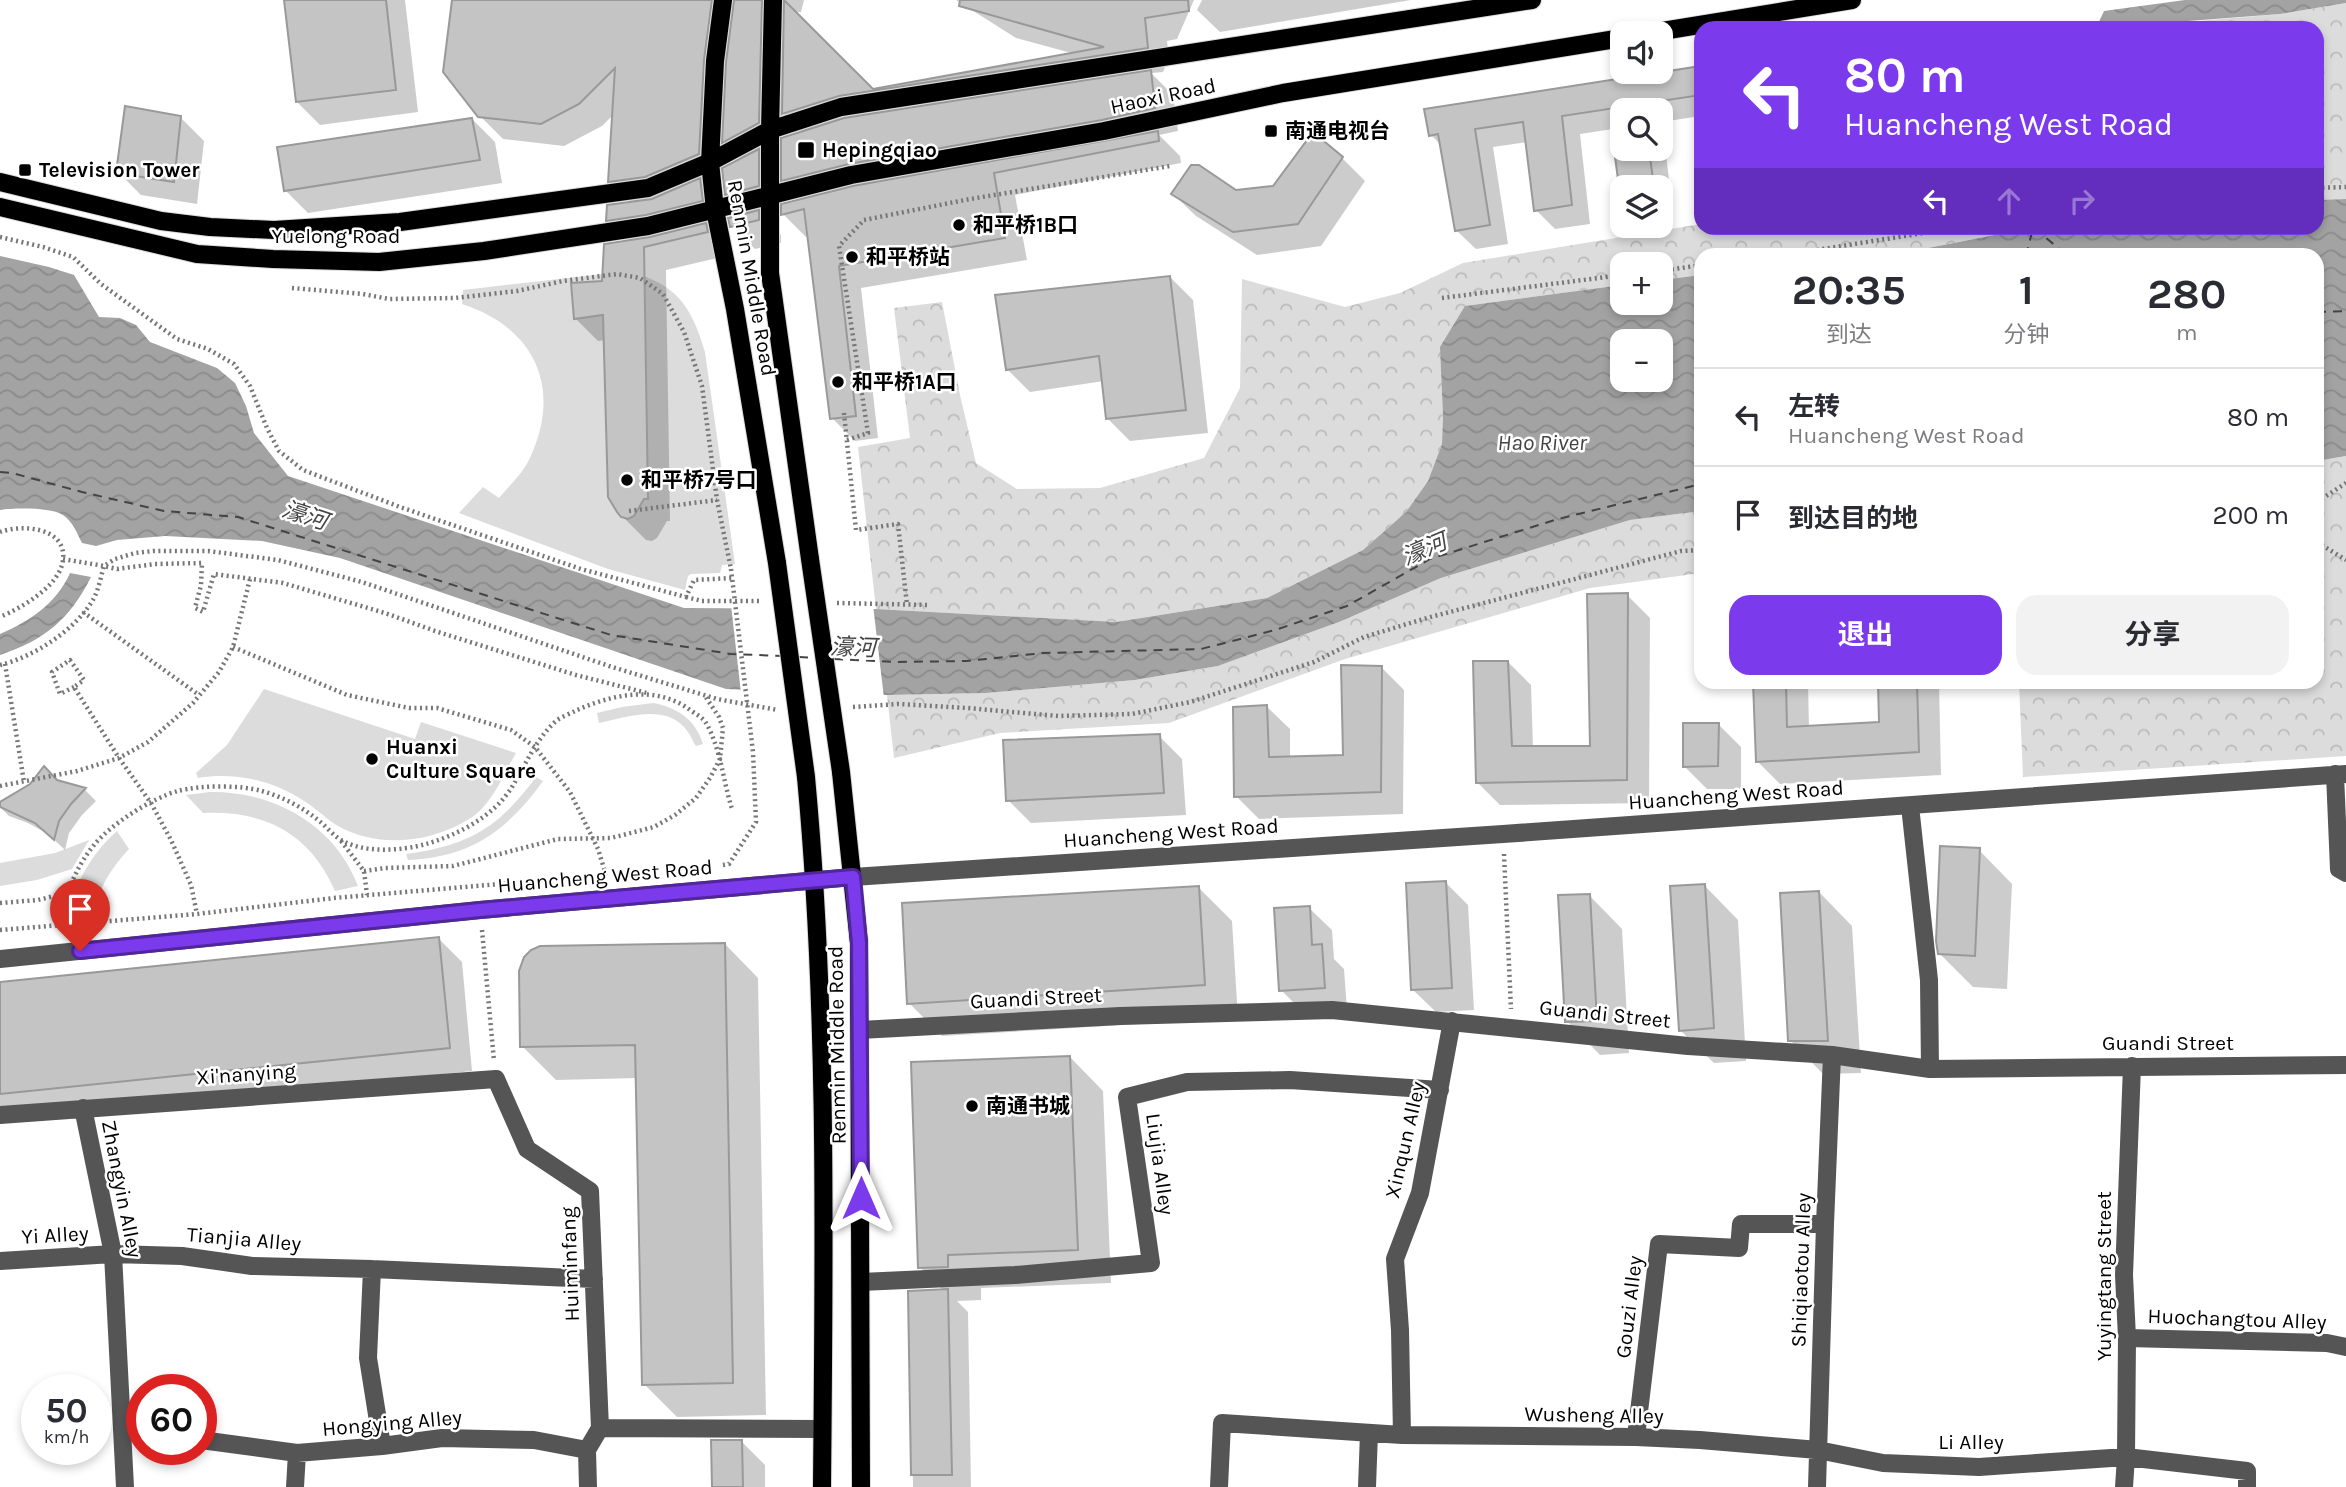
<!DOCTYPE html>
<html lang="zh">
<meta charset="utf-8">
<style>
:root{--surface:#fff;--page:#f2f2f3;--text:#2b2b33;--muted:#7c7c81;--line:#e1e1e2;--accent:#7c3aed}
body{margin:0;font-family:Karla,"Noto Sans SC",sans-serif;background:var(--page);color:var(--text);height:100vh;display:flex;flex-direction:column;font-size:26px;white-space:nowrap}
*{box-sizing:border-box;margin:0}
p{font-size:23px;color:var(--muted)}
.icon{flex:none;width:38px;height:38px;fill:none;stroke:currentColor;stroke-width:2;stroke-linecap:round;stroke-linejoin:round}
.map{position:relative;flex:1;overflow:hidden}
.side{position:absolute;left:1694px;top:248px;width:630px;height:441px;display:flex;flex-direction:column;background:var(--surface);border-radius:21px;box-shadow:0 4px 10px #0003}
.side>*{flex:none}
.guide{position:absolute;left:1694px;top:21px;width:630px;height:214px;border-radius:21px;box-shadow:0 4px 10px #0003;background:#7c3aed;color:#fff;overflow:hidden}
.fabs{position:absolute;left:1610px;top:21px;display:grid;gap:14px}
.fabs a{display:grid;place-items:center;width:63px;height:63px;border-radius:14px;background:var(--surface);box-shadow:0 4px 10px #0003;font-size:35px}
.speed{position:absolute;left:21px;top:1374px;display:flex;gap:14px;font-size:35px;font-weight:700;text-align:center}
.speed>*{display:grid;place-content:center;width:91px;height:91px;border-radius:50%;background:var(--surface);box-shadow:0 4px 10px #0003;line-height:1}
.speed small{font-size:18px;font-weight:400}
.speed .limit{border:10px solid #d22;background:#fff;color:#111}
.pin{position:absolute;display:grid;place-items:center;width:60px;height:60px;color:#fff;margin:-72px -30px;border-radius:50% 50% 50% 0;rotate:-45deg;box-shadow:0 0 7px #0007}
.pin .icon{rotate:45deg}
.me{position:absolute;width:77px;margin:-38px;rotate:0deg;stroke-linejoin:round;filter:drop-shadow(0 0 5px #0008)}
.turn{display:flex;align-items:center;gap:24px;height:147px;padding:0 35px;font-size:32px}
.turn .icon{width:91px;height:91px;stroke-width:2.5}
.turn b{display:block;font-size:49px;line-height:60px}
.lanes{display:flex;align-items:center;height:66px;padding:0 35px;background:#0003;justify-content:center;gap:35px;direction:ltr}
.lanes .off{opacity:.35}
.eta{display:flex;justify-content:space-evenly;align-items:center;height:119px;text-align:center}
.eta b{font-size:42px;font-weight:700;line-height:49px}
.button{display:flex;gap:14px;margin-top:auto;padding:14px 35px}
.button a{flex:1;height:80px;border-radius:21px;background:var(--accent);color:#fff;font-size:28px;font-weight:700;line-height:80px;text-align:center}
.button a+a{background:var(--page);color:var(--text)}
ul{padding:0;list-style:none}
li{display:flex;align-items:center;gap:21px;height:98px;padding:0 35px;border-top:2px solid var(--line)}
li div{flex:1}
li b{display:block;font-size:26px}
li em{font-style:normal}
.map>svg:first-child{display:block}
.green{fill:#dcdcdc}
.forest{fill:url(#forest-crowns)}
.water{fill:url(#water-waves);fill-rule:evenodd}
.pier{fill:#fff}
.shadow{fill:#0003;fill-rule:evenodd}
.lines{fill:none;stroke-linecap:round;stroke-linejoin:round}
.ferry{stroke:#444;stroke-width:2;stroke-dasharray:9 7;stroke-linecap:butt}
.building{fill:#c4c4c4;stroke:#999;stroke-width:2}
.major-casing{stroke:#dbdbdb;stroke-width:20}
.path{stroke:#777;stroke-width:4.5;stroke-dasharray:2 3.5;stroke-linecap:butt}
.minor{stroke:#555;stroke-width:18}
.major{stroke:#000;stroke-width:18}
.major-bridge-casing{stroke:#dbdbdb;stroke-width:20;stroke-linecap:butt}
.path-bridge{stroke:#777;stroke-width:4.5;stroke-dasharray:2 3.5;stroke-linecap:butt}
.major-bridge{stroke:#000;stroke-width:18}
.route-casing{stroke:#51269a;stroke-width:18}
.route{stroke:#7c3aed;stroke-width:12}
.poi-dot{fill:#000;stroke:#fff;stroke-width:2.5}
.labels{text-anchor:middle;stroke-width:5;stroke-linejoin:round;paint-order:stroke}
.street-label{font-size:21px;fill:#000;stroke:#fff}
.poi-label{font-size:21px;font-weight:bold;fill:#000;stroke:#fff;text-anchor:start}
.water-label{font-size:23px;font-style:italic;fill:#444;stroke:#fff}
</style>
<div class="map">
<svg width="2346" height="1487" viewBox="0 0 2346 1487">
<defs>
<pattern id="forest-crowns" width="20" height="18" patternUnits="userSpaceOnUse" patternTransform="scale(1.75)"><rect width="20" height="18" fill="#dcdcdc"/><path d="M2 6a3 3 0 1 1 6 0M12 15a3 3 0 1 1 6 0" fill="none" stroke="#bbb"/></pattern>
<pattern id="water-waves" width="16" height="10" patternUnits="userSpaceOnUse" patternTransform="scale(1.75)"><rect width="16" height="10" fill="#a3a3a3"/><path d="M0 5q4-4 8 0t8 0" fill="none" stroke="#8b8b8b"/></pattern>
</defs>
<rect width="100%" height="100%" fill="#fff"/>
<!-- green -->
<path class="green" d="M629 271C677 285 691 305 705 352L735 564 722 565 720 573 691 574 688 576 685 590 608 569 459 513 483 487 499 498C509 486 522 474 529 460 563 389 536 328 462 304L463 290Z
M264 689 415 739 421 722 516 753C505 772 493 801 475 815 437 842 380 850 338 826 326 819 316 808 304 801 272 780 235 772 198 778L196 773 227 745Z
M653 703C677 707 696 720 703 744L696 746C693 742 691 736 688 732 668 702 627 717 599 723L597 713 622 707Z
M536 777 543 781C507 831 471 857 408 860L406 854C470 845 498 828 536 777Z
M210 792C274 791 335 825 358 886L335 891C310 833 264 810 203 813L186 795Z
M117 831 129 849C110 869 100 888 91 914H68C76 882 92 853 117 831Z
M89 840 72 869 37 880 0 886V863L55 853Z"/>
<!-- forest -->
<path class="forest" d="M2346 3V199L2317 200V28H2116L2280 14Z
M1701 224V228H2029L1923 249 1858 255 1701 256V275L1661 280V264H1622V285L1465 306 1443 414 1442 444 1428 481 1406 512 1363 550 1267 598 1116 622 876 609 858 447 910 438 894 308 942 302 960 395 976 463 1017 489 1100 488 1204 458 1240 388 1242 279 1345 307 1400 293 1463 263Z
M2346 456V756L2023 777 2019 683 2317 682V461Z
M1701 511V573L1590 588 1345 659 1169 723 1000 733 894 758 887 695 986 693 1135 680 1218 666 1339 622 1441 578 1630 520Z"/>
<!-- water -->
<path class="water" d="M2185 0H2346V3L2280 14 2096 28 2104 11Z
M2346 199V456L2317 461V256L1858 255 1923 249 2030 228H2317V200Z
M0 256 49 267 74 275 99 317 120 318 136 325 150 342 217 368 235 383 246 406 254 433 288 476 684 608 876 609 1116 622 1267 598 1363 550 1406 512 1428 481 1442 444 1443 414 1440 347 1465 306 1622 285V303H1661V280L1701 275V511L1630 520 1441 578 1339 622 1218 666 1135 680 986 693 887 695 726 689 340 558 262 541 165 536 117 540 96 546 82 543C77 533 73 522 63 515 50 507 14 508 0 510ZM1622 341H1661V380H1622Z
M70 573 91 577C70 619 45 640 0 655V634C30 621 56 604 70 573Z"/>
<!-- pier -->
<path class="pier" d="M731 605H873L884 698 741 693Z"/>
<!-- shadow -->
<path class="shadow" d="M286 0H405L418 112 320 125 297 102Z
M454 0H804L801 12H793L872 91 1075 54 1016 38 956 0H1194L1177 39 1167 41 1169 58 1163 72 1151 73 1173 95 1178 131 1159 135 1180 156 1181 163 1015 195 1027 260 861 288 878 438 855 441 832 418 809 236 806 237 783 214V209L760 214 781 235V243L755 249 732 226 747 215 727 194 742 160 723 141 721 177 704 184 725 223 708 227 728 248 730 255 666 270 670 521H667L657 538 652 541 646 540 622 516 605 340 598 341 575 318 604 283 629 242 608 220 632 203 610 181 614 114 602 126 564 146 503 139 480 116ZM782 112 803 133 781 140ZM783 144V176L763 155ZM781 178 804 200 781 206Z
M1202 0H1411L1220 32 1197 10Z
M1701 67V123L1700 116 1662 122 1673 212 1661 213V187H1622V197L1613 129 1580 134 1590 224 1555 229 1536 210 1527 142 1493 147 1508 244 1476 249 1457 231 1442 146 1431 135ZM1622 110H1661V149H1622Z
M181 118 204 141 197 204 141 195 118 172Z
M472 119 495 142 502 183 308 213 285 190Z
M1342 158 1365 181 1321 246 1257 255 1196 216 1173 194 1274 187Z
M1170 277 1193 300 1208 433 1130 441 1107 418 1104 381 1030 392 1007 369Z
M1696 580H1701V633L1697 629Z
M1627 595 1650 618 1649 803 1500 805 1477 782 1508 662 1531 685 1533 748H1592Z
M1381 667 1404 690 1403 814 1259 819 1236 796 1267 707 1290 729V758L1345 757Z
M1755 682H1808L1809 728 1881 724 1880 682H1939L1941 775 1780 784 1757 761Z
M1718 724 1741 747V789H1707L1684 766Z
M1159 736 1182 759 1186 815 1031 823 1008 800Z
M57 782 85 790 96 801 82 815 69 833 65 850 48 834 28 823 9 816 0 807V804Z
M1979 850 2012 884 2007 989 1973 987 1939 953Z
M1445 882 1468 905 1474 1010 1436 1012 1413 990Z
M1705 886 1738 920 1746 1061 1714 1063 1680 1030Z
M1198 887 1232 921 1238 1018 942 1036 909 1003Z
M1819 892 1852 926 1861 1073 1823 1074 1790 1040Z
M1589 895 1622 929 1629 1053 1600 1055 1567 1021Z
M1309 908 1332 930 1334 959 1344 969 1347 1010 1304 1013 1281 990Z
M439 939 462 962 472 1071 0 1119V984Z
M725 944 758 978 766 1415 677 1417 644 1384 638 1078 556 1080 522 1046Z
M1070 1057 1103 1091 1111 1283 981 1288V1300L957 1301 968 1312 971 1487H913L910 1293 944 1291 920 1267Z
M742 1442 765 1465V1487H713Z"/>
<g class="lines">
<!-- ferry -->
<path class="ferry" d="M2034 228 2068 256
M2026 256 2033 228
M2317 312 2346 311
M0 472 12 473 82 492 164 511 238 517 611 635 731 654 783 656
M799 657 817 658
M834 659 896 662 967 661 1043 653 1201 649 1275 630 1347 606 1430 559 1558 519 1701 484"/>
</g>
<!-- building -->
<path class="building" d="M284 0H386L396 90 296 102Z
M452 0H712L704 60 699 154 645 177 608 182 615 68 579 104 541 124 478 117 443 72Z
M734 0H762L759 123 722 143 726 62Z
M784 0 873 89 1104 47 959 6 960 0H1188L1189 11 1145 18 1148 48 839 96 782 114Z
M1701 66V95L1562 116 1572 205 1534 211 1523 122 1475 129 1490 225 1455 231 1438 134 1429 136 1424 109Z
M1151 70 1155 108 1102 120 849 164 781 181V138L844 118Z
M125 106 181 116 174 182 116 173Z
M472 118 480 160 284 191 277 147Z
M1158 131 1159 141 994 173 1005 238 839 266 856 416 830 419 804 209 781 215V204L853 186Z
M1313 132 1343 157 1298 224 1233 232 1171 194 1191 165H1199L1236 190 1273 186Z
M759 149V186L725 195 722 168Z
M1614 149H1649L1654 187H1619Z
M700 178 703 201 646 215 606 221 607 205 652 199Z
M759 210V220L730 227 728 218Z
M706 223 708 232 644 247 648 499H644L634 516 628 519 621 517 617 512 608 497 603 315 574 319 571 283 602 281 604 244 650 237Z
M1170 276 1186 410 1106 419 1099 356 1006 370 995 295Z
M1628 593 1627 780 1476 783 1473 661H1508L1512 746H1590L1587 594Z
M1341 665 1382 666 1381 792 1234 797 1233 707 1267 705 1269 757 1343 755Z
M1753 682H1786L1787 727 1879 722 1878 682H1917L1919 752 1756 762Z
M1683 723H1719L1718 766 1683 767Z
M1160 734 1164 793 1006 801 1003 740Z
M44 766 57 780 86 788 71 804 59 821 54 840 35 823 0 807V802L30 784Z
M1940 846 1980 848 1975 956 1938 954 1936 941Z
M1446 881 1452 988 1411 990 1406 883Z
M1705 884 1714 1028 1679 1031 1670 886Z
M1199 886 1205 985 907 1004 902 903Z
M1819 891 1828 1041H1788L1780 893Z
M1590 894 1597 1021 1565 1022 1558 895Z
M1310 906 1312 945 1322 944 1325 988 1279 991 1274 908Z
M439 937 450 1048 0 1094V982Z
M725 943 733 1383 642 1385 635 1045 520 1047 519 971 524 957 531 950 540 946Z
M1070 1056 1078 1250 948 1255V1267L918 1268 911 1062Z
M948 1289 952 1475H911L908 1291Z
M711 1440H742L743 1487H712Z"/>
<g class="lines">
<!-- major casing -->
<g class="major-casing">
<path id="major" d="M723 0 715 61 710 162 715 210 735 309 777 563
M773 0 770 130V273L810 559
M1650 33 1852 0
M0 182 161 221 210 227 274 230 400 222 648 188 710 162 770 130 841 107 1532 0
M0 207 197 254 273 259 379 262 484 251 648 226 851 175 1104 131 1283 93 1622 38
M841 772 859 943 861 1487
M806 777C828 1013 824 1251 822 1487"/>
</g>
<!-- path -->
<path class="path" d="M2317 188 2346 187
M0 237 43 247 73 257 101 284 177 339 208 349 234 364 250 386 267 428 279 451 303 470 400 507 581 569 686 597 694 580 732 578
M1779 256 1955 228
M1661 271 1701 265
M292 288 363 294 389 299 455 298 517 291 563 281 617 274 640 278 663 294 684 332 702 386 717 500 731 569
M1442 298 1622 275
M844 413 856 530 898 524 907 605
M847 440 868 433 839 246 864 220 970 199 1170 166
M2317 502 2346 483
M629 511 717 500
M0 532C22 524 67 527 63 560 60 586 21 608 0 617
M2317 542 2346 560
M63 559 104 566 115 559 135 553 153 551H208L278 560 362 582 609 666 717 699 778 710
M686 597 702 601H762
M837 603 929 605
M83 612 199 695
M233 647 347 695 409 708H437L511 730 535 747 570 792 598 849 606 875
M5 664 24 782
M0 665C34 657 77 629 94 598 99 588 101 576 104 566L117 569 155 564 202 563 201 585 195 608 203 612 214 574 283 583 385 613 438 632 576 675 647 693
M74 687 60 694 52 672 70 660 84 680 74 687 119 758 151 803 171 840 191 885 197 914
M853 707 898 704 967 708 1058 716 1132 714 1190 702 1314 662 1364 637 1427 618 1681 551 1701 550
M0 786 77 771 119 758 148 742 193 703 219 672 233 647 250 579
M341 841 364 871 367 895
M1504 854 1511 1009
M723 865 729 864 756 822 753 752
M364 871 385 868 453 866 558 839 611 838 654 827 675 815 696 798 710 778 720 759 723 728 719 717 705 696
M0 903 38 900 66 893
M58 926C64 898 75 868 94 845 111 824 152 798 178 791 200 785 241 785 262 791 283 797 302 807 318 820 325 825 331 833 338 838 361 854 401 851 426 844 458 835 494 816 512 787 526 764 536 739 556 721 561 717 569 714 575 711 610 695 656 684 690 710 696 714 703 718 706 723 721 749 723 781 732 809
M0 930 197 914 334 898 547 880
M482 930 494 1061"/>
<!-- minor -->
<path class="minor" d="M2335 774 2339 869 2346 873
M1910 806 1929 980 1930 1069
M0 959 480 910 853 877 1503 834 2346 774
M860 1030 1120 1016 1332 1010 1688 1046 1832 1055 1930 1069 2346 1065
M83 1108 113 1254 125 1487
M0 1115 496 1079 527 1149 590 1191 600 1428 587 1450 588 1487
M0 1261 113 1254 182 1256 252 1266 372 1269 594 1279
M372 1269 368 1358 382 1446
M861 1282 1015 1275 1151 1263 1127 1097 1187 1082 1290 1080 1440 1090
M2127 1338 2327 1343 2346 1347
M600 1428 822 1429
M122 1430 142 1432
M1402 1435 1400 1330 1395 1259 1420 1193 1452 1021
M1636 1437 1659 1244 1739 1248 1741 1224H1825
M201 1440 297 1453 382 1446 442 1438 534 1440 587 1450
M295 1487 297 1453
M1219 1487 1222 1423 1402 1435 1636 1437 1700 1440 1818 1450 1883 1463 1979 1467 2126 1457 2247 1471V1487
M1367 1487 1369 1433
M1817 1487 1825 1224 1832 1055
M2124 1487 2126 1457 2127 1338 2124 1275 2132 1066"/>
<!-- major -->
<use href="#major" class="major"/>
<!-- major-bridge casing -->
<g class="major-bridge-casing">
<path id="major-bridge" d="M810 559 841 772
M777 563 806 777"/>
</g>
<!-- path-bridge -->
<path class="path-bridge" d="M731 569 753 752"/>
<!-- major-bridge -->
<use href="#major-bridge" class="major-bridge"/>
</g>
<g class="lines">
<!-- route casing -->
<g class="route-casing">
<path id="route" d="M80 951 480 910 853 877 859 943 861 1198"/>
</g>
<!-- route -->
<use href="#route" class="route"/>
</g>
<!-- markers -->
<g class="poi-dot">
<rect x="1264" y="124" width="14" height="14" rx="3.5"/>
<rect x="797" y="141" width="18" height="18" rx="3.5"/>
<rect x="18" y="163" width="14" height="14" rx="3.5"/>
<circle cx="959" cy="225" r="7"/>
<circle cx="852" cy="257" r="7"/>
<circle cx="838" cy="382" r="7"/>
<circle cx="627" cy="480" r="7"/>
<circle cx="372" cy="759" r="7"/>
<circle cx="972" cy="1106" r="7"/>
</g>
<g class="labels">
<!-- street labels -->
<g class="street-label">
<text transform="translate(1163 96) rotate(-12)" y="7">Haoxi Road</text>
<text x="336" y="243">Yuelong Road</text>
<text transform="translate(752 278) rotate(80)" y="7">Renmin Middle Road</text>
<text transform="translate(1736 795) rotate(-4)" y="7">Huancheng West Road</text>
<text transform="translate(1171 833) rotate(-4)" y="7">Huancheng West Road</text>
<text transform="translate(605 876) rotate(-5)" y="7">Huancheng West Road</text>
<text transform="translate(1036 998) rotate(-3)" y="7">Guandi Street</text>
<text transform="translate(1605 1014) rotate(6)" y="7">Guandi Street</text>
<text x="2168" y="1050">Guandi Street</text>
<text transform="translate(837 1045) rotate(-91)" y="7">Renmin Middle Road</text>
<text transform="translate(246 1074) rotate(-4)" y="7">Xi'nanying</text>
<text transform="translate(1405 1140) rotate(-77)" y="7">Xinqun Alley</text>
<text transform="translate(1160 1164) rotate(82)" y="7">Liujia Alley</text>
<text transform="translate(122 1189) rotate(79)" y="7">Zhangyin Alley</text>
<text transform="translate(55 1235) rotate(-3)" y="7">Yi Alley</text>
<text transform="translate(244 1239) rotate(5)" y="7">Tianjia Alley</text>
<text transform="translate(570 1264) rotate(-92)" y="7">Huiminfang</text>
<text transform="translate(1801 1270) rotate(-88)" y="7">Shiqiaotou Alley</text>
<text transform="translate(2104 1276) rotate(-90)" y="7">Yuyingtang Street</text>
<text transform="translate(1629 1307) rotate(-83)" y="7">Gouzi Alley</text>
<text transform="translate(2237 1319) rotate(2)" y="7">Huochangtou Alley</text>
<text transform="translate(1594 1415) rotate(1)" y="7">Wusheng Alley</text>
<text transform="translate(392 1423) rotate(-5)" y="7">Hongying Alley</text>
<text x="1971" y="1449">Li Alley</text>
</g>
<!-- poi labels -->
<g class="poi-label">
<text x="1285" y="138">南通电视台</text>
<text x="822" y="157">Hepingqiao</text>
<text x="39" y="177">Television Tower</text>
<text x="973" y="232">和平桥1B口</text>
<text x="866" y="264">和平桥站</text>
<text x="852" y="389">和平桥1A口</text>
<text x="641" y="487">和平桥7号口</text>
<text x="386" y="754">Huanxi<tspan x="386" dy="24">Culture Square</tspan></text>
<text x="986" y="1113">南通书城</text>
</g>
<!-- water labels -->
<g class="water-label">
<text x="1542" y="450">Hao River</text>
<text transform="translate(305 515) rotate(18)" y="8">濠河</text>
<text transform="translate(1424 549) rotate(-23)" y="8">濠河</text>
<text transform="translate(853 647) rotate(2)" y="8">濠河</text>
</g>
</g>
</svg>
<div class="fabs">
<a><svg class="icon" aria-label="sound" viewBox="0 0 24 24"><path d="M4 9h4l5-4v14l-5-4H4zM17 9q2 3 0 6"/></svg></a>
<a><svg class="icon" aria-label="search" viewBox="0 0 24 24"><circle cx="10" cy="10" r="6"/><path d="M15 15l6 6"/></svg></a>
<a><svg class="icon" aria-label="layers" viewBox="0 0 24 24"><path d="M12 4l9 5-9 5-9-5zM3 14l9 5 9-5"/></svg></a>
<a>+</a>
<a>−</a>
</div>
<div class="speed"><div>50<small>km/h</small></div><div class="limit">60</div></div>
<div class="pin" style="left:80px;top:951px;background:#d93025"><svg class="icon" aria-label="arrive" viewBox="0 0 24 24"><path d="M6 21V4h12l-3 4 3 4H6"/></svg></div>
<svg class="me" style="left:861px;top:1198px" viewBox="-20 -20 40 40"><path d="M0-17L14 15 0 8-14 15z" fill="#7c3aed" stroke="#fff" stroke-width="4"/></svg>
<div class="guide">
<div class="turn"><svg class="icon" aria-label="left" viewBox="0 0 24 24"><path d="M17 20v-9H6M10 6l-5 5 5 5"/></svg><div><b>80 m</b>Huancheng West Road</div></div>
<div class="lanes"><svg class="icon" aria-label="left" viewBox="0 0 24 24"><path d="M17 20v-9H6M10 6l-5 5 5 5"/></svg><svg class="icon off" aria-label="ahead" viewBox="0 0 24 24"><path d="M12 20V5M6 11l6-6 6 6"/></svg><svg class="icon off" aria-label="right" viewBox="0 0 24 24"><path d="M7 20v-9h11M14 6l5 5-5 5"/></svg></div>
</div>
<section class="side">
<div class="eta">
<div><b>20:35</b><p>到达</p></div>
<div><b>1</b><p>分钟</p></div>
<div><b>280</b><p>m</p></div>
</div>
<ul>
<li><svg class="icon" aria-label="left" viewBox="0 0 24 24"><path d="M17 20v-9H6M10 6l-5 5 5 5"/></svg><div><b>左转</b><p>Huancheng West Road</p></div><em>80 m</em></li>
<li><svg class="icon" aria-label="arrive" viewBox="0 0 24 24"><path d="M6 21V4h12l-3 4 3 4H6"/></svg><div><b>到达目的地</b></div><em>200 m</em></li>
</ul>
<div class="button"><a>退出</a><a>分享</a></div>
</section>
</div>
